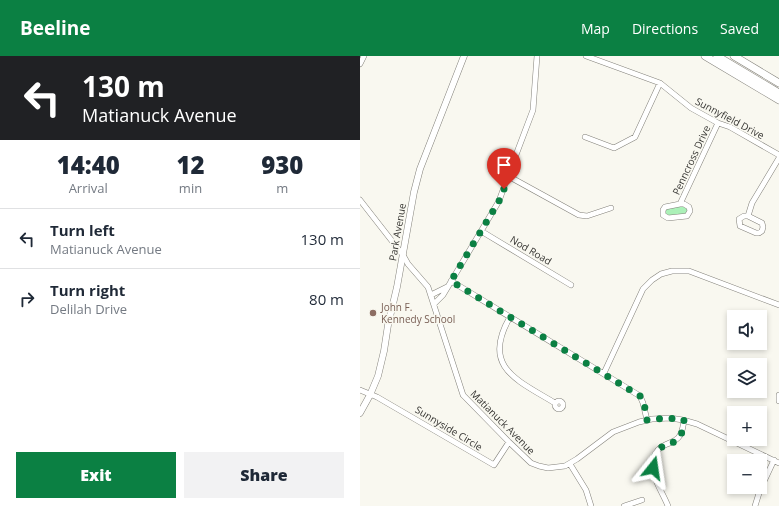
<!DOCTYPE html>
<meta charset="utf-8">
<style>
:root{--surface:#fff;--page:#f2f2f3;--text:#1f2937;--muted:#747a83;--line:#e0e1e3;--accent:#0b8043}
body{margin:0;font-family:"Open Sans",sans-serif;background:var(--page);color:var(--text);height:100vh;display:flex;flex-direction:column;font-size:15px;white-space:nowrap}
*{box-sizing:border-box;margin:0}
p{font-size:13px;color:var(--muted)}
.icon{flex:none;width:22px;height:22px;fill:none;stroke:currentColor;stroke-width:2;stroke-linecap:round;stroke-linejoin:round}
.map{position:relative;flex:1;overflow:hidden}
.details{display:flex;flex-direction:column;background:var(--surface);width:360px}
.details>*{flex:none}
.banner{background:#202124;color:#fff;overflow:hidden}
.tools{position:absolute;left:367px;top:254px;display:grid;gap:8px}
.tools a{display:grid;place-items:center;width:40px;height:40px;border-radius:0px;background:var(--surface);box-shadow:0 2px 6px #0003;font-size:20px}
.pin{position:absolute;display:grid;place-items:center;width:34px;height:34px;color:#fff;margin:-41px -17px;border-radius:50% 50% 50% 0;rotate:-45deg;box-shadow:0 0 4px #0007}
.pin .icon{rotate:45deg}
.me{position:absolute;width:44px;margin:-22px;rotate:15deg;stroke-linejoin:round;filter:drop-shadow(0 0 3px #0008)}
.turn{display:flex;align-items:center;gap:14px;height:84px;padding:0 16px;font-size:18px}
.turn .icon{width:52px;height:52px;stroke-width:2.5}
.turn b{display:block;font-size:28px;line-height:34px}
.eta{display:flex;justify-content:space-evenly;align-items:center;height:68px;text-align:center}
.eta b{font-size:24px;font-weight:800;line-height:28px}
.action{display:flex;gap:8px;margin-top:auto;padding:8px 16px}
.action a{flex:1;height:46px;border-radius:0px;background:var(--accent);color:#fff;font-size:16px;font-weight:800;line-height:46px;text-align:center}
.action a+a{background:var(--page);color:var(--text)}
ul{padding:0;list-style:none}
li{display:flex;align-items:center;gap:12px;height:60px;padding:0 16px;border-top:1px solid var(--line)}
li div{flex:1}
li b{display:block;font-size:15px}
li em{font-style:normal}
header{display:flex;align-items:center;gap:24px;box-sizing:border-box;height:56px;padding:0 20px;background:var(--accent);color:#fff}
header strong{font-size:19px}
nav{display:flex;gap:22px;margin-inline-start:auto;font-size:14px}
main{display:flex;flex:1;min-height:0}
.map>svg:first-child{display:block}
.green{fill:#abf0b8}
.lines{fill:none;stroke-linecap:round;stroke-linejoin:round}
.minor-casing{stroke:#83817a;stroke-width:6}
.major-casing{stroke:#83817a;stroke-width:7}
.highway-casing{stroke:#83817a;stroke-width:8}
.minor{stroke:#fff;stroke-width:5}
.major{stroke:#fff;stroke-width:6}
.highway{stroke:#fff;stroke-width:7}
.route{stroke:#0b8043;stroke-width:7;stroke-dasharray:0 12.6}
.education-dot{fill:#8d6e63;stroke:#f9f8f0;stroke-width:1.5}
.labels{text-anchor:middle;stroke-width:3;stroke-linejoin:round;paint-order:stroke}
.street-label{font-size:10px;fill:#373633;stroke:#f9f8f0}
.education-label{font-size:10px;fill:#785e54;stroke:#f9f8f0;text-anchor:start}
</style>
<header>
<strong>Beeline</strong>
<nav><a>Map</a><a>Directions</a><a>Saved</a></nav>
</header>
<main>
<section class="details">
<div class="banner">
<div class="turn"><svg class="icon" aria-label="left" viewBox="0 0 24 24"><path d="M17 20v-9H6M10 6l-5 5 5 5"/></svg><div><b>130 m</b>Matianuck Avenue</div></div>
</div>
<div class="eta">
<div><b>14:40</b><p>Arrival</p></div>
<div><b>12</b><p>min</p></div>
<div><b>930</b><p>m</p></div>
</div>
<ul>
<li><svg class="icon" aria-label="left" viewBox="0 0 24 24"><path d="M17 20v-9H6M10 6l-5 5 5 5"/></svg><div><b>Turn left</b><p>Matianuck Avenue</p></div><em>130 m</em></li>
<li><svg class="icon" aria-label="right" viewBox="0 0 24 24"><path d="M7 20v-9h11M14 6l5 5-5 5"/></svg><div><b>Turn right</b><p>Delilah Drive</p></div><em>80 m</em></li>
</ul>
<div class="action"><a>Exit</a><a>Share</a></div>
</section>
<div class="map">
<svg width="419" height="450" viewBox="0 0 419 450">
<rect width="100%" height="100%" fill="#f9f8f0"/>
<!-- green -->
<path class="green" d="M324 150 328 153 326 158 306 160 304 154 306 152Z"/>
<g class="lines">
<!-- minor casing -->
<g class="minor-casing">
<path id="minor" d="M226 0 300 27 331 52 358 67 370 71 419 99
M0 8 4 0
M225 81 254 92 275 81 300 27
M148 120 219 159 227 160 251 152
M0 144 43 199 48 208 68 231 103 339 149 386 171 407 179 410 188 412 205 410 217 403 253 376 279 366 292 363 310 362 323 364 337 368 419 407
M320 148 358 67
M320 148H324L329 151 330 155 327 160 308 162 303 159V154L305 151Z
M384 160H388L402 167 403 171 402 175 399 177H396L380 170 379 163Z
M388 160 392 147 419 102
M121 175 211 229
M91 225 280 340 283 347 287 364
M71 239 87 231
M74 248 83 239 139 145 148 120 173 54 177 0
M150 261C121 311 157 324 195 347
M244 317 283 233 292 224 301 218 312 215H329L419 249
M0 334 17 341 134 409 149 386
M419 339V345
M195 349a4 4 0 1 1 8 0a4 4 0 1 1-8 0Z
M210 408 226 434 231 450
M264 450 282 444
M308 450C304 440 297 429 294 419 291 408 293 394 305 389 309 387 314 386 318 382 323 377 323 370 324 364
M395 450 400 434 414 404"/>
</g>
<!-- major casing -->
<g class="major-casing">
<path id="major" d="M0 357 10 339 18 320 24 295 28 269 37 231 54 136 60 113 104 0"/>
</g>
<!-- highway casing -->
<g class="highway-casing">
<path id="highway" d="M345 0 419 44
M357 0 419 37
M374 0 419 27"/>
</g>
<!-- minor -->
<use href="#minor" class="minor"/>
<!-- major -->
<use href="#major" class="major"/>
<!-- highway -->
<use href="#highway" class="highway"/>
</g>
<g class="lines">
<!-- route -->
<path class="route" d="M144 133 139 145 91 225 280 340 284 347 287 364 307 362 324 364C323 369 323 376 320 380 308 396 294 382 293 412"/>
</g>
<!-- markers -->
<circle class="education-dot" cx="13" cy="257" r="4"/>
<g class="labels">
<!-- street labels -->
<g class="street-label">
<text transform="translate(370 62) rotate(28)" y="4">Sunnyfield Drive</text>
<text transform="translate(331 104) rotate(-65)" y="4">Penncross Drive</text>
<text transform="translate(37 176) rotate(-80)" y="4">Park Avenue</text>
<text transform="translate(171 194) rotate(31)" y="4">Nod Road</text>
<text transform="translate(143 366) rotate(45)" y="4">Matianuck Avenue</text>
<text transform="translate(89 372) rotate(31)" y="4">Sunnyside Circle</text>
</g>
<!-- education labels -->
<g class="education-label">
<text x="21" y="255">John F.<tspan x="21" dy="12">Kennedy School</tspan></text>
</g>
</g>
</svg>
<div class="tools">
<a><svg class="icon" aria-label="sound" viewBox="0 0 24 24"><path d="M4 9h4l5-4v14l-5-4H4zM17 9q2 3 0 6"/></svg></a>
<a><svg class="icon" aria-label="layers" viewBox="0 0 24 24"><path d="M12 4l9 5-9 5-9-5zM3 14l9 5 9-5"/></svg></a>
<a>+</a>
<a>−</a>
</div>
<div class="pin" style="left:144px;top:133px;background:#d93025"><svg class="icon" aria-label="arrive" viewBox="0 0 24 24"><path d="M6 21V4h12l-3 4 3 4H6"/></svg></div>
<svg class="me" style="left:293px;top:412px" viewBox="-20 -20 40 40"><path d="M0-17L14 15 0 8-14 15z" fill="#0b8043" stroke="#fff" stroke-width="4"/></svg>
</div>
</main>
